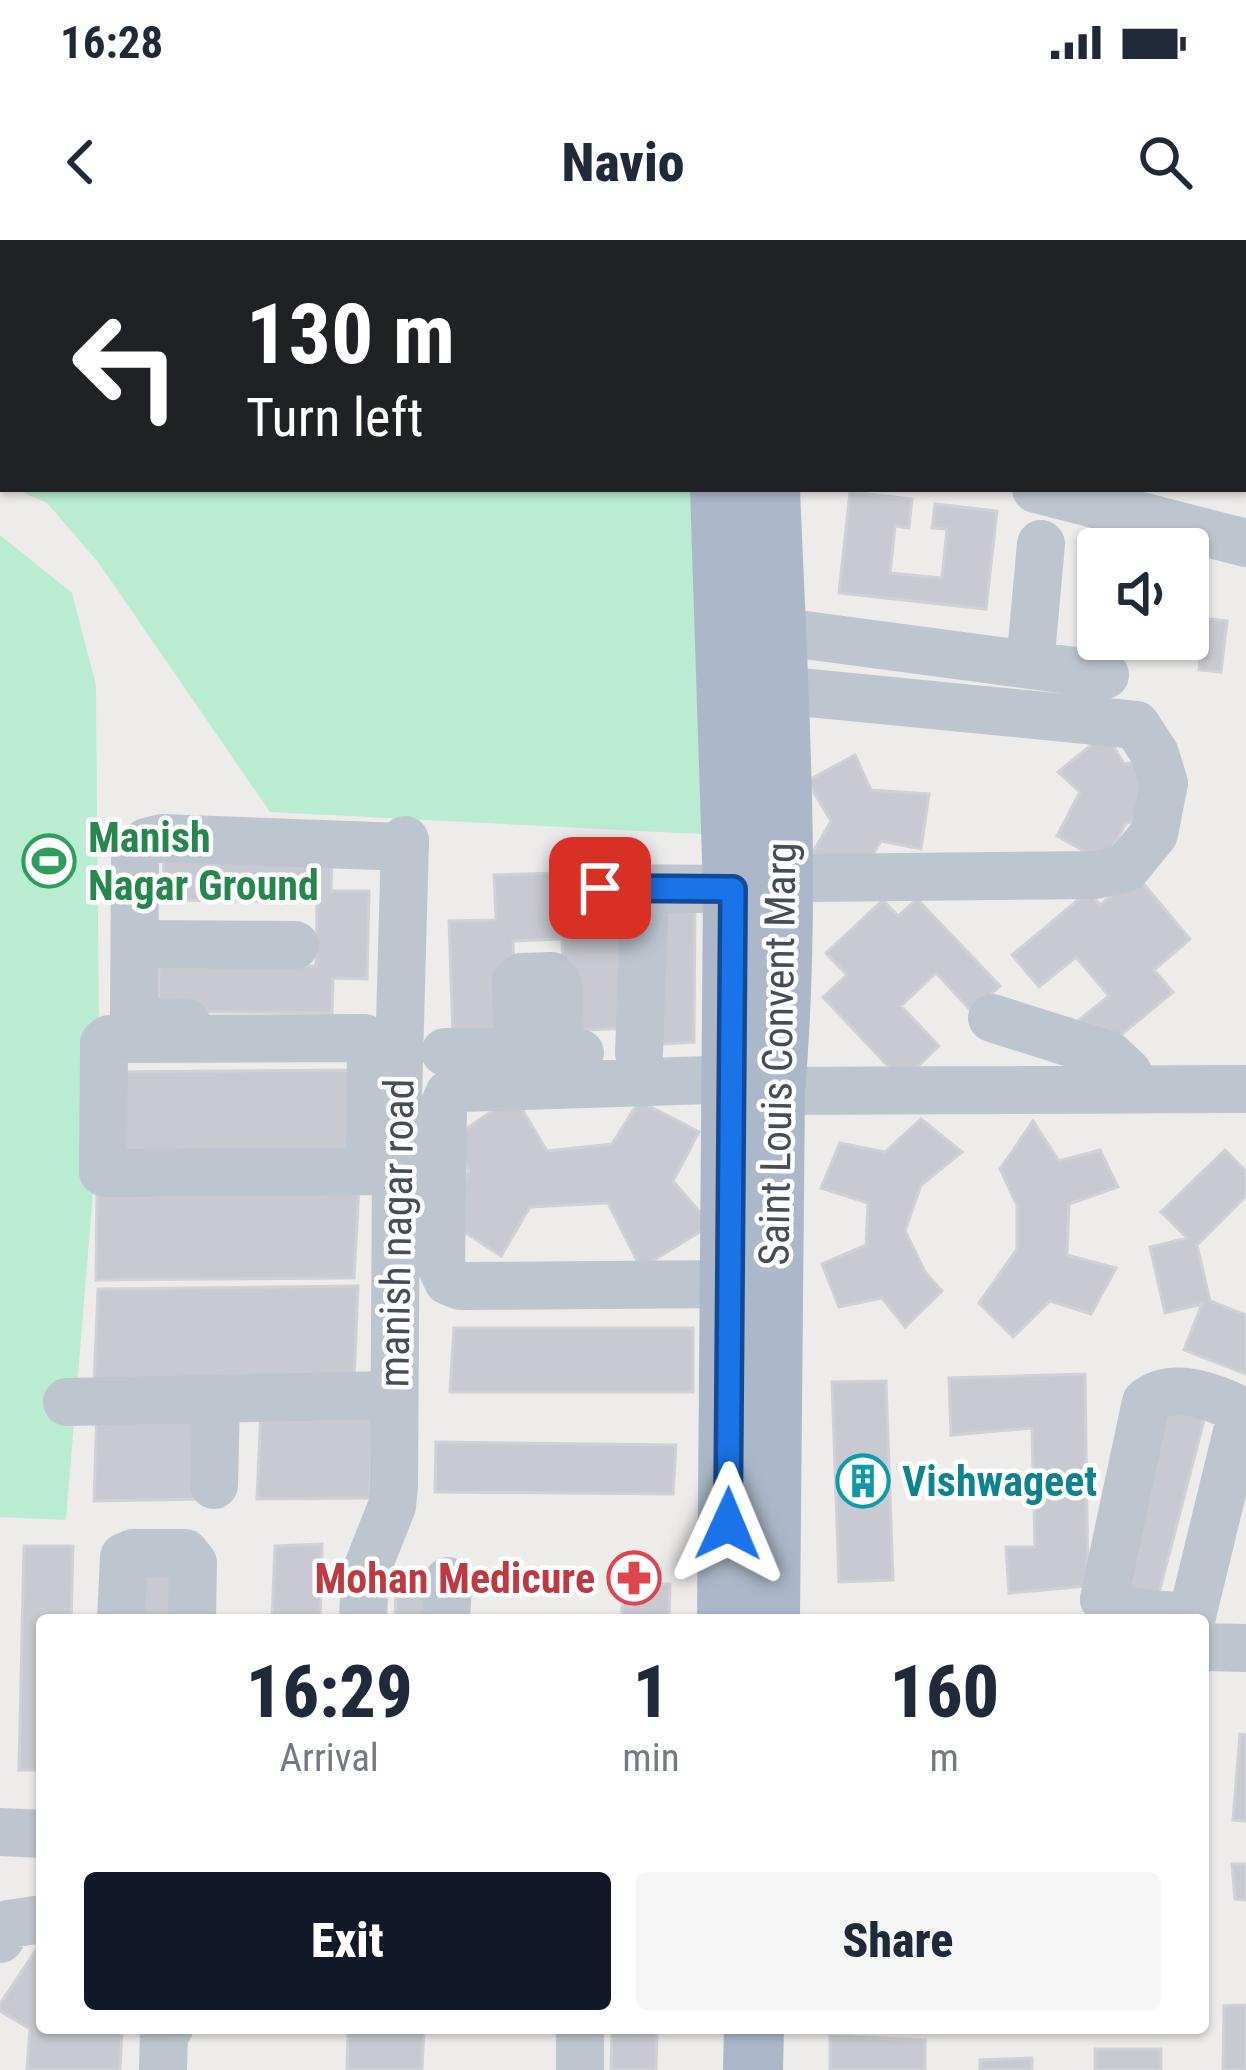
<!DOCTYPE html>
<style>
:root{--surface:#fff;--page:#f6f6f7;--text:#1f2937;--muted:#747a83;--accent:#111827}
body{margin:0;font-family:"Roboto Condensed",sans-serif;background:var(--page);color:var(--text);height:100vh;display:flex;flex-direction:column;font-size:45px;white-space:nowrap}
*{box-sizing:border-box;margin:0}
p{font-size:39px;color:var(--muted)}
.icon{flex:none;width:66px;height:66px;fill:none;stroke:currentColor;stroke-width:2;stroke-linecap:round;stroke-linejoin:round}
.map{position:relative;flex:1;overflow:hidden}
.drawer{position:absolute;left:36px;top:1374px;width:1173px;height:420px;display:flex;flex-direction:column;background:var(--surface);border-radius:12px;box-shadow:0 3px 9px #0004}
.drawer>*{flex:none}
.top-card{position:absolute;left:0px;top:0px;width:1248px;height:252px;box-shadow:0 3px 9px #0004;background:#202124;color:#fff;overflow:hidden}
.buttons{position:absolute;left:1077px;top:288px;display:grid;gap:24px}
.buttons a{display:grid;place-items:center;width:132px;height:132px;border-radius:12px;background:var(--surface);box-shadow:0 3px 9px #0004;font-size:60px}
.pin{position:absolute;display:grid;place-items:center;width:102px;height:102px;color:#fff;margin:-51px;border-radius:24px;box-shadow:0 6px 18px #0006}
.me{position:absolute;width:132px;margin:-66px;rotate:1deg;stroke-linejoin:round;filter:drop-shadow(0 0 9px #0008)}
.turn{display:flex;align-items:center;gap:42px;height:252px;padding:0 48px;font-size:54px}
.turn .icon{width:156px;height:156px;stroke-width:2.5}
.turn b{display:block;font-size:84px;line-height:102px}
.eta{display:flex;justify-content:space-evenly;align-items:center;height:204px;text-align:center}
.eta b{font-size:72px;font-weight:800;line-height:84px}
.primary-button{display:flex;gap:24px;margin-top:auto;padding:24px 48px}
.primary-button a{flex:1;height:138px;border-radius:12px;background:var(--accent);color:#fff;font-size:48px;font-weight:800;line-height:138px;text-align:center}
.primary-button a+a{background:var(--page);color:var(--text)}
.status{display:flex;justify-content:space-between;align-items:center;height:84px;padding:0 60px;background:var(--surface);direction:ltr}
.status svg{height:33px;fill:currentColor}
header{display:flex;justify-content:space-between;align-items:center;height:156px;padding:0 48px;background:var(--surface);font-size:54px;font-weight:800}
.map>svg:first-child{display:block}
.green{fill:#baecd2}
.building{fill:#c9cad1;stroke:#d0d1d7;stroke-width:3}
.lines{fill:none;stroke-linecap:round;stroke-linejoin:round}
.minor{stroke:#bdc5ce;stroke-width:48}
.major{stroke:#acb8ca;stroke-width:60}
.route-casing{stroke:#114b97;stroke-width:30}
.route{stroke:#1a73e8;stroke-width:21}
.labels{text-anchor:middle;stroke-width:9;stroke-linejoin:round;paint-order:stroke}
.leisure-label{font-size:42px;font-weight:bold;fill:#27864d;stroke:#fff;text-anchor:start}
.street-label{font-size:42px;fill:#454d58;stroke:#fff}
.culture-label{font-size:42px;font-weight:bold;fill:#0d838f;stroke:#fff;text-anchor:start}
.health-label{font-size:42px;font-weight:bold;fill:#be3a42;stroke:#fff;text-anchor:end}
</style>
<div class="status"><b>16:28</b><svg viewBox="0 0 49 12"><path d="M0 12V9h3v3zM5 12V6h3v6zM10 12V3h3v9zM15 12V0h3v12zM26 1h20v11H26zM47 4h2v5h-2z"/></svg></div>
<header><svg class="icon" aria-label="back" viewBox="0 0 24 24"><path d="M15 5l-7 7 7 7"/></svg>Navio<svg class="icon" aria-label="search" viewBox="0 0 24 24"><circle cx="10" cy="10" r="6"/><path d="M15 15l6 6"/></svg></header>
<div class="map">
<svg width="1246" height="1830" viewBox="0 0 1246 1830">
<rect width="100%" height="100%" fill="#eeeceb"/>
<!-- green -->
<path class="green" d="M0 0H497L503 3H3V244Z
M15 249H728L738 596 270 572 98 322 47 263Z
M0 295 72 353 96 445 99 797 95 929 66 1280 0 1277Z"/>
<!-- building -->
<path class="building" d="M850 252 912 259 909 288 895 286 890 333 942 338 947 289 932 288 935 264 997 271 986 369 839 353Z
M1201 378 1227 381 1221 432 1199 430 1201 414 1097 402 1098 395V399H1188V389L1200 390Z
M1106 493 1124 524 1172 517 1178 577 1126 583 1105 623 1057 596 1080 552 1058 532Z
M855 515 871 550 929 554 921 609 881 601 852 649 813 612 831 581 807 541Z
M164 612 332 615 331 651H369L367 739 333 738 332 773 158 771 159 724 316 726 317 662 163 660Z
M590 632 592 687 629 686 632 788 565 791 562 699 513 701 517 795 453 797 449 681 496 680 494 635Z
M1136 635 1190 699 1154 730 1173 752 1104 809 1079 780 1109 756 1076 717 1039 747 1012 715 1089 651 1100 665Z
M695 654 694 802 649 805 652 657Z
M917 659 1000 746 972 772 936 733 901 766 939 806 902 841 823 757 847 735 826 713 883 660 898 676Z
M365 830V921L107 923 106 832Z
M514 856 547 911 612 904 639 861 699 892 673 941 711 985 641 1028 608 963 530 967 501 1016 443 978 469 931 454 897Z
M921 879 962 912 921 945 905 991 925 1032 942 1051 905 1087 882 1058 839 1067 822 1024 866 1005 868 963 821 948 840 903 885 912Z
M1033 881 1059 921 1100 910 1118 947 1069 964 1067 1015 1116 1028 1091 1074 1050 1061 1013 1097 979 1063 1017 1009V965L1000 929Z
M1225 910 1246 931V956L1197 1005 1210 1061 1246 1075V1134L1184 1110 1202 1064 1165 1073 1150 1007 1187 998 1161 972Z
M97 947H359L354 1038 96 1040Z
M358 1046 354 1143 94 1145 98 1049Z
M454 1088H693V1152H450Z
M1085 1134 1088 1346 1009 1353 1006 1307H1035L1032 1188 951 1195 949 1138Z
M886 1141 893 1340 839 1342 832 1142Z
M1157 1160 1207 1169 1155 1368 1112 1352Z
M205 1165 204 1259 94 1261 97 1166Z
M261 1168 372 1170 370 1258 257 1259Z
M436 1202 676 1205 673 1254 435 1252Z
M322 1304 320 1380H272L275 1306Z
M24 1306H73L71 1380H42V1530H19Z
M136 1331 181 1332 180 1380H134Z
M633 1343 670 1344 669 1380H622V1366H632Z
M396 1345 440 1347 439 1380H395Z
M1240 1494 1246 1495V1581L1233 1580Z
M1232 1624H1246V1660L1235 1659Z
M42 1701V1788H125L122 1790 120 1830H27L30 1789 0 1771V1764Z
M1246 1765V1830H1223L1224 1766Z
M348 1788H424L422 1830H347Z
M612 1788 657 1791 656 1830H611Z
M830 1796 925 1800V1830H830Z
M1095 1809H1161V1830H1095Z
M1032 1818V1830H980V1820Z"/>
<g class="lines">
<!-- minor -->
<path class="minor" d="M1036 249 1246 303
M775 391 1105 435
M1030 425 1041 304
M779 450 1136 485 1155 514 1164 543 1154 594 1126 628 1096 635 811 638 780 634
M600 648 733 649
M135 704 295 705
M992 778 1109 815 1128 833 1127 849
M186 782 143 783 134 774 135 614 146 602 162 598 405 607
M445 812 580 813
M518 813 516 741 522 737 551 736 558 744 560 813
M639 813 645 650
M370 931 371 807 364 798 109 799 104 803 103 932 106 933 396 931
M730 1044 461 1046 448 1041 441 1026 443 868 449 854 460 848 710 840 731 851 1246 849
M67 1162 394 1155
M214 1245 216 1159
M121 1380 124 1317 133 1313H185L193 1323 192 1380
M363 1380 365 1334 392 1266 394 1247 396 931 405 600
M446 1380 448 1341
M1191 1380 1242 1171C1215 1157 1173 1140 1146 1162L1104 1359C1124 1377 1166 1374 1192 1377
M1203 1407 1246 1408
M0 1592 42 1594
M0 1699 9 1684 42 1679
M163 1830 164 1792 169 1788
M580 1830V1788"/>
<!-- major -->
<path class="major" d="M709 0 710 3
M756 0V3
M720 249 733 649 727 1380
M770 249C778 449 792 651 775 851L770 1380
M753 1830 754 1788"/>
</g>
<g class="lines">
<!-- route casing -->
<g class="route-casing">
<path id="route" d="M600 648 733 649 728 1284"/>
</g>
<!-- route -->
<use href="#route" class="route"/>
</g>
<!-- icons -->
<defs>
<g id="stadium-ring" transform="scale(2.7)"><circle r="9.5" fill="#fff" stroke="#2e9e5b" stroke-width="1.5"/><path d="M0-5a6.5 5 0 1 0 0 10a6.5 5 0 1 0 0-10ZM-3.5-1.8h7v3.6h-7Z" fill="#2e9e5b"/></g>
<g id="building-ring" transform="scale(2.7)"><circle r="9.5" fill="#fff" stroke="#0f9aa8" stroke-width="1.5"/><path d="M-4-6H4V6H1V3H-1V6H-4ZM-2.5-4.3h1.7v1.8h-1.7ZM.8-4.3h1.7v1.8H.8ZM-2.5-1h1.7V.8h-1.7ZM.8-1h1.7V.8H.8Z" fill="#0f9aa8"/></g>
<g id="pharmacy-ring" transform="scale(2.7)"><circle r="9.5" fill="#fff" stroke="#e0444e" stroke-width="1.5"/><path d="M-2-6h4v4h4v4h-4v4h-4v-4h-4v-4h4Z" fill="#e0444e"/></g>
</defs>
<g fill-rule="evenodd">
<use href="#stadium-ring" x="49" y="621"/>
<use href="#building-ring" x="863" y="1241"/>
<use href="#pharmacy-ring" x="634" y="1338"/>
</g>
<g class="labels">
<!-- leisure labels -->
<g class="leisure-label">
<text x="88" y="612">Manish<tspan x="88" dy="48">Nagar Ground</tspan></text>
</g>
<!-- street labels -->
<g class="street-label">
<text transform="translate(777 814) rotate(-89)" y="15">Saint Louis Convent Marg</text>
<text transform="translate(396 993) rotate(-89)" y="15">manish nagar road</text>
</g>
<!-- culture labels -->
<g class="culture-label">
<text x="902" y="1256">Vishwageet</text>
</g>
<!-- health labels -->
<g class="health-label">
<text x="595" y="1353">Mohan Medicure</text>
</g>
</g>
</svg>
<div class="buttons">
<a><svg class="icon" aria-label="sound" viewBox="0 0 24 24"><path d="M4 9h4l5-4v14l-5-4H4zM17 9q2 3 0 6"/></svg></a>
</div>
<div class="pin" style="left:600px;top:648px;background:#d93025"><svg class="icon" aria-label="arrive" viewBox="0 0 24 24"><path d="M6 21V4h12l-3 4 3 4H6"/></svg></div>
<svg class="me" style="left:728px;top:1284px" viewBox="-20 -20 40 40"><path d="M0-17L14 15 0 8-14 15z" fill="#1a73e8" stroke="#fff" stroke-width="4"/></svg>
<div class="top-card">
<div class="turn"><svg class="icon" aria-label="left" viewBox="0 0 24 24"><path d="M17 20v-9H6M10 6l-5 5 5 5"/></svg><div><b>130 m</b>Turn left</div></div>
</div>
<section class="drawer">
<div class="eta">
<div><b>16:29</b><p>Arrival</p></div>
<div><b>1</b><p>min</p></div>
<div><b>160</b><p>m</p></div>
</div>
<div class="primary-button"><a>Exit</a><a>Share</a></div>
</section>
</div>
